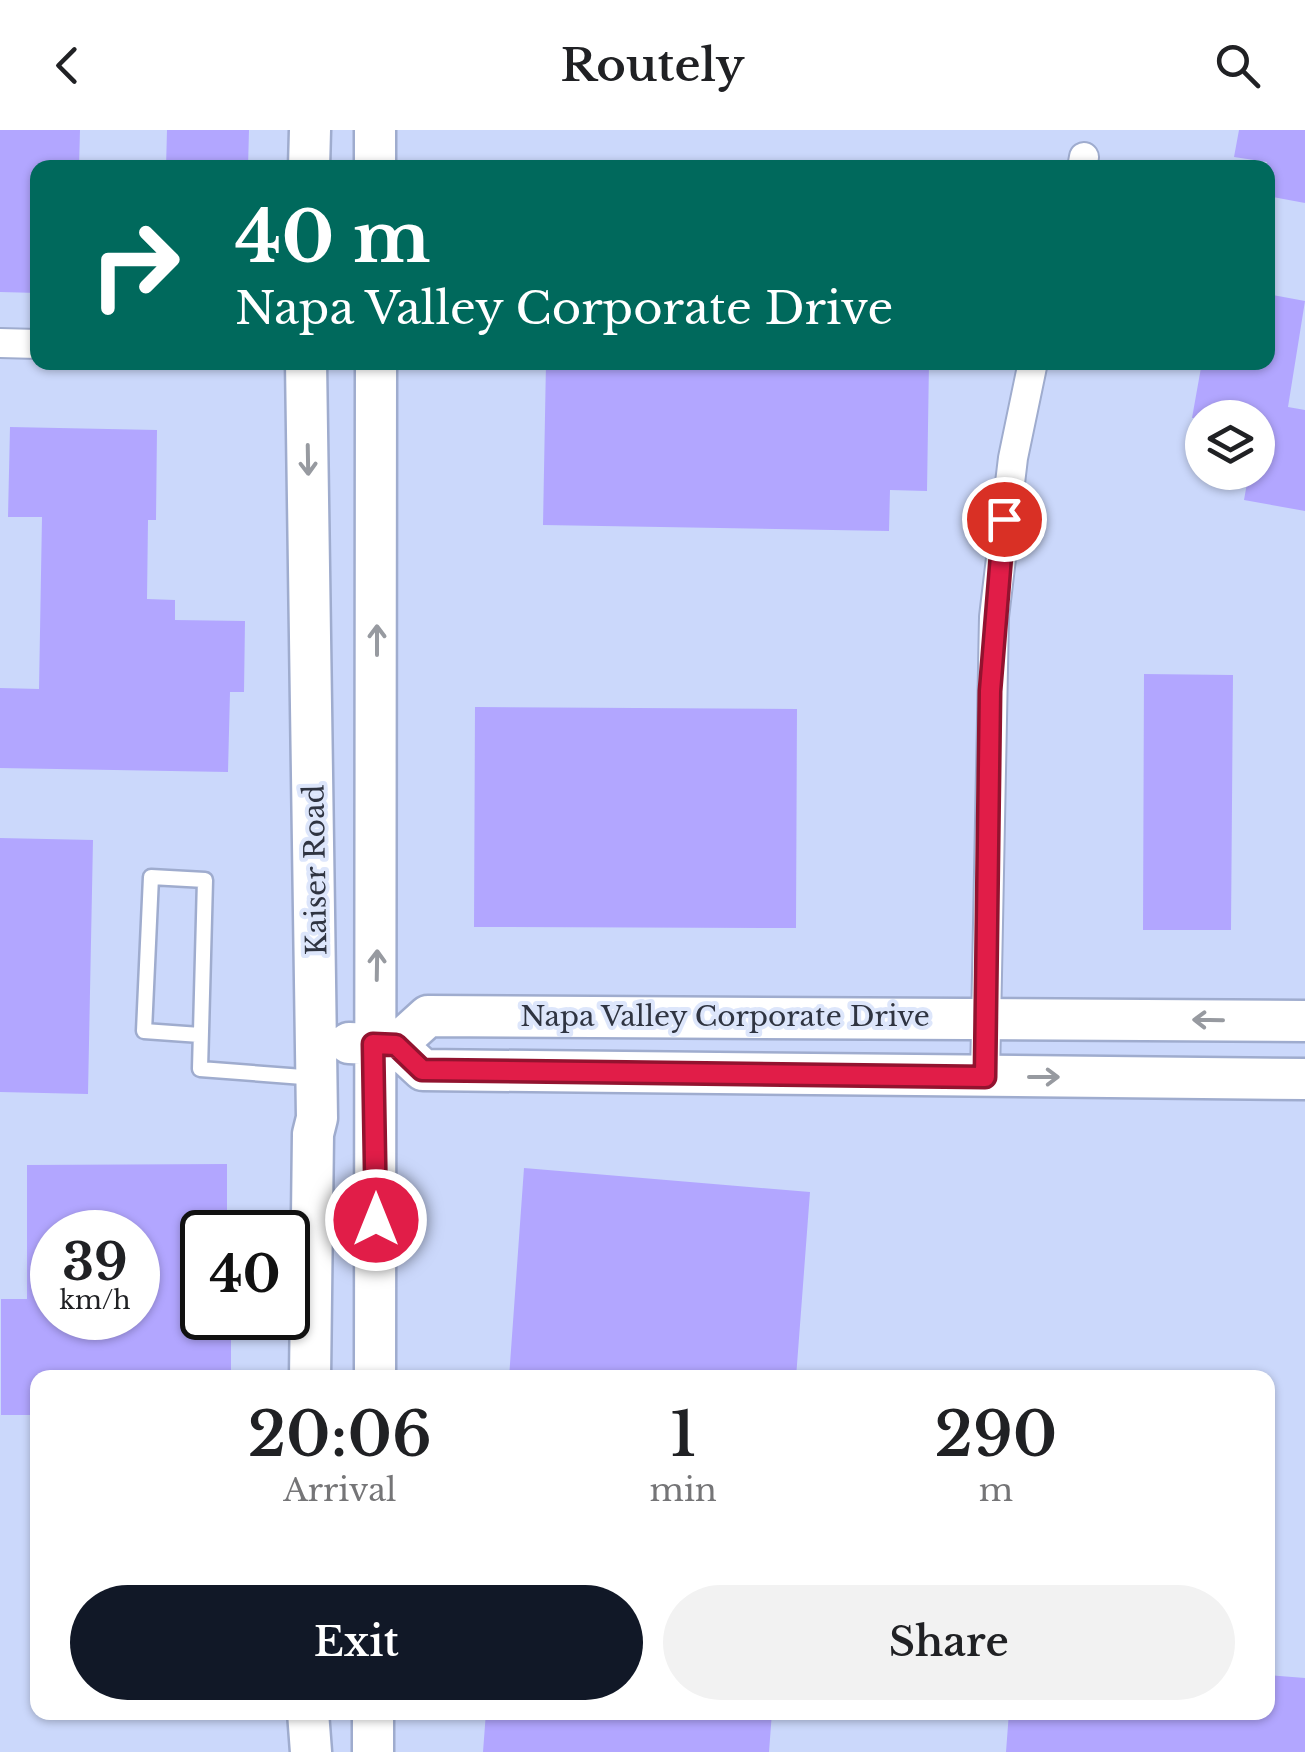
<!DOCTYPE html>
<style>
:root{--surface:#fff;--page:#f2f2f2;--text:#202124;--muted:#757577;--accent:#111827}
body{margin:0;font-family:"Libre Baskerville",serif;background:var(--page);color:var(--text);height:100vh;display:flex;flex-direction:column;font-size:38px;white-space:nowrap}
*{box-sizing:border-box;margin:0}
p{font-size:32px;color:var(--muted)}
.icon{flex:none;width:55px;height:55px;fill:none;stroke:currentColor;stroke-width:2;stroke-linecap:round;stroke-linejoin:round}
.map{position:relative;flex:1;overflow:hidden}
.side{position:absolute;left:30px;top:1240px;width:1245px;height:350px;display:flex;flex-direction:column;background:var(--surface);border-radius:20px;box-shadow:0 2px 8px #0004}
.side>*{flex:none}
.guide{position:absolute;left:30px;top:30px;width:1245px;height:210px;border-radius:20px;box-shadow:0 2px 8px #0004;background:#00695c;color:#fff;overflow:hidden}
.controls{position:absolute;left:1185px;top:270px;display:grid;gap:20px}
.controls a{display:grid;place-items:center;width:90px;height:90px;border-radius:50%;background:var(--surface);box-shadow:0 2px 8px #0004;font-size:50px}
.speed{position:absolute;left:30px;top:1080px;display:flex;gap:20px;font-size:50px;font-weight:700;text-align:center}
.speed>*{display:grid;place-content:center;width:130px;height:130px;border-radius:50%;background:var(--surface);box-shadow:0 2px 8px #0004;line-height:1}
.speed small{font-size:25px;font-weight:400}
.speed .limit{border:5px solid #111;border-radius:15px;background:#fff;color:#111}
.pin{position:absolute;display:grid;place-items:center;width:85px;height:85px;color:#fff;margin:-42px;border:5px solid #fff;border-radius:50%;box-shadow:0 2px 10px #0007}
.me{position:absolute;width:110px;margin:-55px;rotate:0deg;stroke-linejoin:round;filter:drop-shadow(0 0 8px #0008)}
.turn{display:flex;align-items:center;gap:35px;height:210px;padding:0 40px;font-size:45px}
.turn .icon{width:130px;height:130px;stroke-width:2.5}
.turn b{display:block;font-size:70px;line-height:85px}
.eta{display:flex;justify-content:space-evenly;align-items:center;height:170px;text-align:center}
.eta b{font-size:60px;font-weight:600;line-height:70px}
.button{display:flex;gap:20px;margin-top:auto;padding:20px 40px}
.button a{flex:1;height:115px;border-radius:60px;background:var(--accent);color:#fff;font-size:40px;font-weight:600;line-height:115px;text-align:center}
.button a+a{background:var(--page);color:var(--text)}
header{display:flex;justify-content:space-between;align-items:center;height:130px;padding:0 40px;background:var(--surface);font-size:45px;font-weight:600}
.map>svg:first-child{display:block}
.building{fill:#b2a6ff;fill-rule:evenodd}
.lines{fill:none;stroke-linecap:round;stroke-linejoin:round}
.lane-casing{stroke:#9facce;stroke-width:19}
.street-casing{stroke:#9facce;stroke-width:32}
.secondary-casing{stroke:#9facce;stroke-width:45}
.lane{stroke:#fff;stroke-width:14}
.street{stroke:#fff;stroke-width:28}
.secondary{stroke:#fff;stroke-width:40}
.oneway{stroke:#979aa0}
.route-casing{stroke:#92132f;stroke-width:25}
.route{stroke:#e11d48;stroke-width:18}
.labels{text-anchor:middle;stroke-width:8;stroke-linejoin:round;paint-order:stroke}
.street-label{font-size:28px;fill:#2f3441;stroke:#dde6fb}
</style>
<header><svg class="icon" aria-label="back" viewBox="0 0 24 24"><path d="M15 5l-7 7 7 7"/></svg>Routely<svg class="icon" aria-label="search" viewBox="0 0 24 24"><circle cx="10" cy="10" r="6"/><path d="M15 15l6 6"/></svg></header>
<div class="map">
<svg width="1305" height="1622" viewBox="0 0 1305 1622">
<rect width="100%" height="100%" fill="#cbd8fb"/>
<!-- building -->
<path class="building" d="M0 0H80L79 38H38V163L0 162Z
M167 0H249L248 38H166Z
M1239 0H1305V73L1268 66 1267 32 1234 27Z
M1268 164 1305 171 1288 277 1305 280V381L1244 370 1249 342H1258V288H1192L1202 232H1268Z
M546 232H929L927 361 890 360 889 401 543 395Z
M10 297 157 300 156 390H148L147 469 175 470V490L245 491 244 562H230L228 642 0 638V558L39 559 42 387H8Z
M1144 544 1233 545 1231 800H1143Z
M475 577 797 579 796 798 474 797Z
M0 708 93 710 88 964 0 962Z
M227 1034V1102H202V1188H231V1248H38V1285H1V1169H27V1035ZM52 1102H138V1188H52Z
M524 1038 810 1062 796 1248H509Z
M1268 1545 1305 1548V1622H1006L1009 1582H1268Z
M486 1582H772L769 1622H483Z"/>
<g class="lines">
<!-- lane casing -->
<g class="lane-casing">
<path id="lane" d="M200 905 144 901 151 747 205 750 200 939 316 948"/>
</g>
<!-- street casing -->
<g class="street-casing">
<path id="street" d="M1082 38 1084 27
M0 213 38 214
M985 947 994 487 1013 328 1033 232"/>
</g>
<!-- secondary casing -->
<g class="secondary-casing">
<path id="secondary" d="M375 0V38
M309 38 310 0
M306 232 317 988 313 1004 310 1248
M349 913 396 915 423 940 1305 949
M396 915 428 886 1305 891
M375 1248 376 232
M308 1582 311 1622
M373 1622V1582"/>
</g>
<!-- lane -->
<use href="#lane" class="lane"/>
<!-- street -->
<use href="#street" class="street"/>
<!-- secondary -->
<use href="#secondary" class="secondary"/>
</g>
<!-- one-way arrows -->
<defs><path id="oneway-shaft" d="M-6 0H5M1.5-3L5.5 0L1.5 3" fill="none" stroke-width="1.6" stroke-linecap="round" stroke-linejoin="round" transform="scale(2.5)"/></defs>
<g class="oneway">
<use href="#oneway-shaft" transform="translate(308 330) rotate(89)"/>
<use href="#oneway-shaft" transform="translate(377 510) rotate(-90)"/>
<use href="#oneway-shaft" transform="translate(377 835) rotate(-89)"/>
<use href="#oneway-shaft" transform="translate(1208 890) rotate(-179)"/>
<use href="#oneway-shaft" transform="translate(1044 947)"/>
</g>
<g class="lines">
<!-- route casing -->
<g class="route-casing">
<path id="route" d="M376 1090 373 914 396 915 422 940 985 947 990 561 1004 389"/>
</g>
<!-- route -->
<use href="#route" class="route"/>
</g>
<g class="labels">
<!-- street labels -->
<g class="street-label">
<text transform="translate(315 740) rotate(-91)" y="10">Kaiser Road</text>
<text x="725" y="896">Napa Valley Corporate Drive</text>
</g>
</g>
</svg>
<div class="controls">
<a><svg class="icon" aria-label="layers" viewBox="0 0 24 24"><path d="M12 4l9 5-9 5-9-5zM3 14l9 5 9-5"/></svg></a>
</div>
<div class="speed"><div>39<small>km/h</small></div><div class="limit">40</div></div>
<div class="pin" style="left:1004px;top:389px;background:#d93025"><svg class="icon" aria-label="arrive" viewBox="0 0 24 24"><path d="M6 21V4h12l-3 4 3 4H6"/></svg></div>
<svg class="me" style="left:376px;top:1090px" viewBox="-20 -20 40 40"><circle r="17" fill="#e11d48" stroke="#fff" stroke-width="3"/><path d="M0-11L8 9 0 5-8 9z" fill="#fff"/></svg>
<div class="guide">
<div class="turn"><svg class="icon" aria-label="right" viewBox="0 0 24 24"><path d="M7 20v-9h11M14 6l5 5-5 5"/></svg><div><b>40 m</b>Napa Valley Corporate Drive</div></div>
</div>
<section class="side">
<div class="eta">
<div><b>20:06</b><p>Arrival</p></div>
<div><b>1</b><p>min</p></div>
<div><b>290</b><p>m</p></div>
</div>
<div class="button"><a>Exit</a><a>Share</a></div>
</section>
</div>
